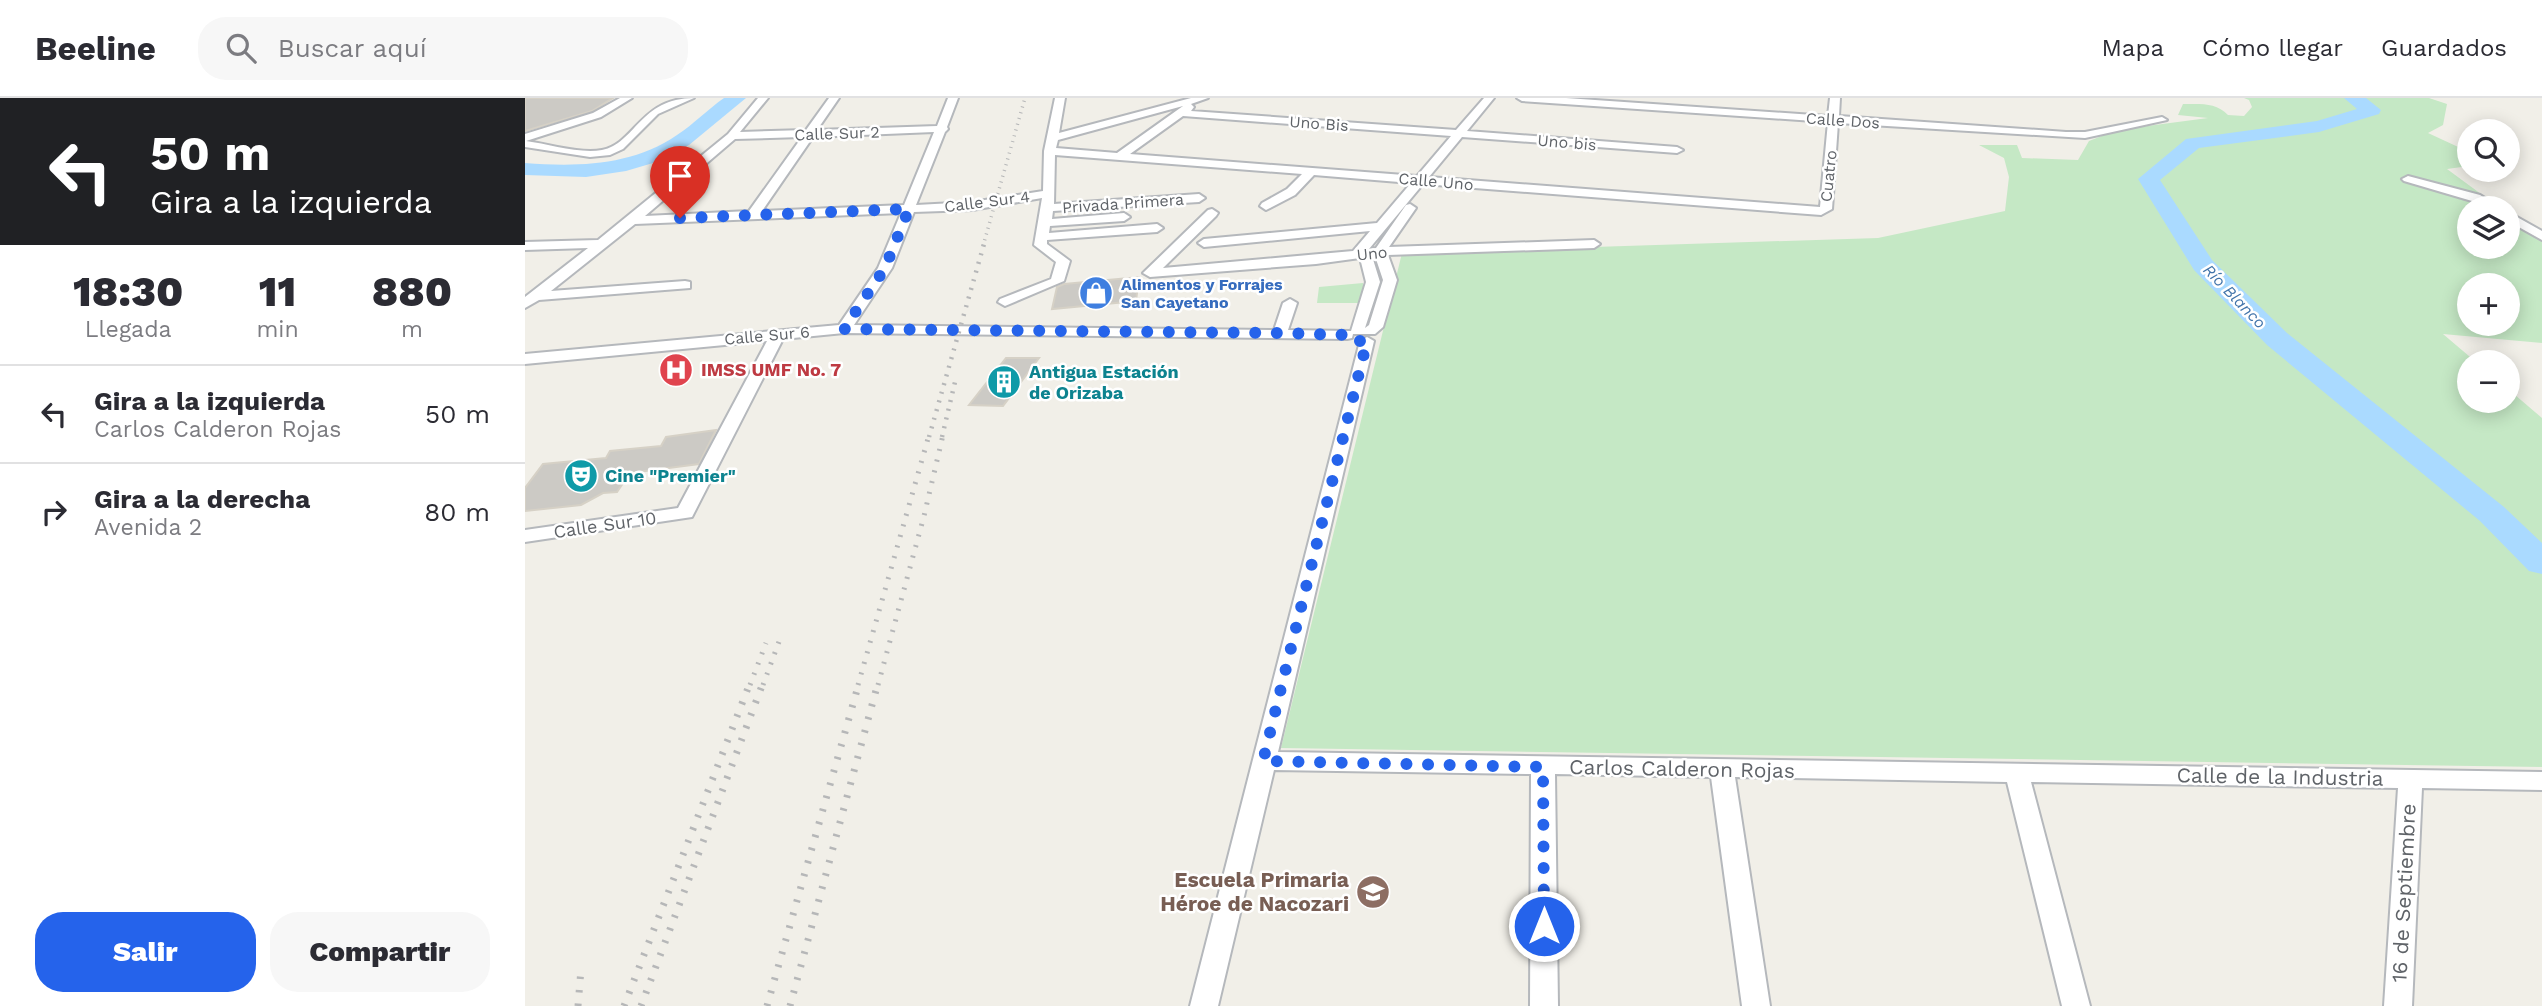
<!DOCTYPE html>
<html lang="es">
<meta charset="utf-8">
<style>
:root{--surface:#fff;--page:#f7f7f7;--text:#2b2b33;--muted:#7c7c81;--line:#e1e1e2;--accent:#2563eb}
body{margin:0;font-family:"Work Sans",sans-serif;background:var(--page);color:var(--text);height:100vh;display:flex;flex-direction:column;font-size:26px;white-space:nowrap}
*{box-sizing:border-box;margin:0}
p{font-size:23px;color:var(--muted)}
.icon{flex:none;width:38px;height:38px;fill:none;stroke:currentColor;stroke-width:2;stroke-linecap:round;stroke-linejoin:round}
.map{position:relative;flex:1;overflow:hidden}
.details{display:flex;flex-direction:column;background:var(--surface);width:525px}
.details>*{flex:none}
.banner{background:#202124;color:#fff;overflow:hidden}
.controls{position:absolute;left:1932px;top:21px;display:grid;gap:14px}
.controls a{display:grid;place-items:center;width:63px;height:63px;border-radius:50%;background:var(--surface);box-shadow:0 4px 18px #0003;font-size:35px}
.pin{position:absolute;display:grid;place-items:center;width:60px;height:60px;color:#fff;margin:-72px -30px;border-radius:50% 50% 50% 0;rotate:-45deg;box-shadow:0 0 7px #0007}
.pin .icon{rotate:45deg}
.me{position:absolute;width:77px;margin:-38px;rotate:0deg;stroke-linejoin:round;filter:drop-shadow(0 0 5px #0008)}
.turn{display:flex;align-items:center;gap:24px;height:147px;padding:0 35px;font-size:32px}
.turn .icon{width:91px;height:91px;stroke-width:2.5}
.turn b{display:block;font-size:49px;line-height:60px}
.eta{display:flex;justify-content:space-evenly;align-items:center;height:119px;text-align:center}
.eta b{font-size:42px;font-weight:800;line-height:49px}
.action{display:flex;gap:14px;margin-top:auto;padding:14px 35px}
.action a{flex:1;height:80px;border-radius:28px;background:var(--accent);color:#fff;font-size:28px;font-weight:800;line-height:80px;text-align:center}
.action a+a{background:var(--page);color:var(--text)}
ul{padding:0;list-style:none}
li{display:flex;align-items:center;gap:21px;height:98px;padding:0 35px;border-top:2px solid var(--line)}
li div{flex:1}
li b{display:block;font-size:26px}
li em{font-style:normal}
header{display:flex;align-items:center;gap:42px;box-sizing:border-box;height:98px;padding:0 35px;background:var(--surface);border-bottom:2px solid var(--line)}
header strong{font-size:33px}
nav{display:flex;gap:38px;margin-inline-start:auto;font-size:24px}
.search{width:490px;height:63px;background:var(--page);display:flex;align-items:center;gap:18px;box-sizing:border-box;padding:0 24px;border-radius:28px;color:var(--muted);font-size:26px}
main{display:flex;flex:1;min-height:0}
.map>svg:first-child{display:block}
.green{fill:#c5e8c5;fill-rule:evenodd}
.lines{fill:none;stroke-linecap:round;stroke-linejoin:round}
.river{fill:#aadaff;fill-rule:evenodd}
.building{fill:#cccac5;stroke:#d6d1c6;stroke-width:2}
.minor-casing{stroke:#b5b8bc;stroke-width:4}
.minor{fill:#fff;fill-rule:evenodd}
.rail-far3{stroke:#b6b7b8;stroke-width:3.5;stroke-dasharray:1 5;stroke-linecap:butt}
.rail-far2{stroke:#b6b7b8;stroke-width:4.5;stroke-dasharray:2 7;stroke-linecap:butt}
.rail-far1{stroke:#b6b7b8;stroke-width:5;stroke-dasharray:2 9;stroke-linecap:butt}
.rail{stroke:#b6b7b8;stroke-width:7;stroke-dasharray:2.5 11;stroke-linecap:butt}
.route{stroke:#2563eb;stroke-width:12;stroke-dasharray:0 21.6}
.labels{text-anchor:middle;stroke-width:5;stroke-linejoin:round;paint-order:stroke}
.far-street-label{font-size:16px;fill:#5f6368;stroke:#fff}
.far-shop-label{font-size:16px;font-weight:bold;fill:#366cbe;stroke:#fff;text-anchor:start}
.far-water-label{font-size:16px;font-style:italic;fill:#4174aa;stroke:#fff}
.health-label{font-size:18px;font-weight:bold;fill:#be3a42;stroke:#fff;text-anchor:start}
.culture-label{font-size:18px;font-weight:bold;fill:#0d838f;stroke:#fff;text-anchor:start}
.street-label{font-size:18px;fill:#5f6368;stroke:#fff}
.near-street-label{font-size:21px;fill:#5f6368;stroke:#fff}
.near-education-label{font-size:21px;font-weight:bold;fill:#785e54;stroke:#fff;text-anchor:end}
</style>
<header>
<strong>Beeline</strong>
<div class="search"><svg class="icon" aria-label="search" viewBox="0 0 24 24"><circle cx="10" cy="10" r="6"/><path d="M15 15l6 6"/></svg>Buscar aquí</div>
<nav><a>Mapa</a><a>Cómo llegar</a><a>Guardados</a></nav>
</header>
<main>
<section class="details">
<div class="banner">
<div class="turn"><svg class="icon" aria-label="left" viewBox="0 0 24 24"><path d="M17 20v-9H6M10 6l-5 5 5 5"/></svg><div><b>50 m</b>Gira a la izquierda</div></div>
</div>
<div class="eta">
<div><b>18:30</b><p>Llegada</p></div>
<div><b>11</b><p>min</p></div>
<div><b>880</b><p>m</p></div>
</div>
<ul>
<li><svg class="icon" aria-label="left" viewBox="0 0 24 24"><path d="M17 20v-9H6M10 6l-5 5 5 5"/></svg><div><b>Gira a la izquierda</b><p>Carlos Calderon Rojas</p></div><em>50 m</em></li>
<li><svg class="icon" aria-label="right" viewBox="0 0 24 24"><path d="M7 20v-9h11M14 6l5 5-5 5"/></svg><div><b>Gira a la derecha</b><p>Avenida 2</p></div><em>80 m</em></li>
</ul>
<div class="action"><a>Salir</a><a>Compartir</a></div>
</section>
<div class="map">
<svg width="2017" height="908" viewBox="0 0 2017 908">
<rect width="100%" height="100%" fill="#f1efe8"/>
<!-- green -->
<path class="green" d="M1719 0H1904L1922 6 1918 27 1903 35 1944 54V68L1922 71 1975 110H1944V149H1983V116L2017 141V245L1918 236 1951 264H1944V303H1983V291L2017 320V669L756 650 877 155 1353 140 1480 113 1484 79 1479 60 1454 47H1492L1497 60 1553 62 1564 43 1592 32 1683 20 1653 17 1658 6C1675 6 1691 4 1703 17L1719 18 1727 9 1724 2ZM1944 187H1983V226H1944Z
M838 185 839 192 834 205H792L794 189Z"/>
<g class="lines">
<!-- river -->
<path class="river" d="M199 0H221L164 47 128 65 101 73 61 79 0 77V65C52 69 107 68 152 37 169 26 183 11 199 0Z
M1819 0H1841L1856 12 1854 16 1794 34 1674 50 1635 82 1687 162 1762 235 1979 409 2017 445V476L2004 473 1955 423 1742 247 1669 172 1613 81 1661 41 1792 23 1832 11Z"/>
</g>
<!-- building -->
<path class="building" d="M0 0H88L67 13 0 33Z
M614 179 611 203 527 211 532 189 539 186Z
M481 260H514L478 308 444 307Z
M191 332 174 366 105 375 92 394 78 395 56 407 0 413V390L18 366 81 360 85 353 136 348 141 339Z"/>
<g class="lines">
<!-- minor casing -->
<g class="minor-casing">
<path id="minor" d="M95 0H107L76 19 1 43C24 46 54 56 77 52 110 46 115 0 169 0L133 16 98 51 85 57 65 59 0 49V36L68 15Z
M233 0H243L215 34 281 32 304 0H314L292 32 412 28 423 0H433L422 29 423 31 420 34 391 107 447 104 518 93 519 53 530 0H540L534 35 666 0H683L666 6 669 9 666 13 931 32 959 0H969L942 33 1152 49 1158 52 1152 55 937 39 904 79 1295 109 1303 24 997 3 992 0H1041L1303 18 1305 0H1315L1314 18 1541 34H1560L1637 19 1642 22 1560 40 1313 25 1307 111 1296 117 898 86 844 151 851 150 881 107 885 106 891 110 864 149 1069 142 1075 146 1069 150 863 157 872 182 858 229 850 236H828L827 240 822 241 319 235 258 241 167 419 0 444V432L153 410 242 243 0 266V256L314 227 353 170 376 115 110 126 26 193 160 183 165 184V190L14 202 0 210V199L63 150 0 152V144L73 142 203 36ZM658 8 592 55 531 50 533 42ZM658 18 926 38 892 78 605 56ZM409 34 379 107 237 113 288 39ZM277 39 224 113 120 118 210 41ZM530 57 777 76 762 91 737 105 735 108 741 112 770 97 789 77 886 85 852 125 679 141 673 145 679 149 845 133 828 153 638 170 691 118 693 115 687 111 683 112 618 175 625 179 791 166 835 160 841 184 826 233 763 232 772 205 765 201 758 205 749 232 329 227 367 170 389 114 447 112 517 100 509 147 531 164 526 181 475 201 473 204 480 208 539 183 545 163 522 146V142L632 134 638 130 632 126 524 135 525 128 599 123 605 119 599 115 527 121 528 113 674 104 680 100 674 96 529 106ZM847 158H850L858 182 844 227 840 230 855 184Z
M1883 78 1955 97 1976 110H1961L1947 103 1879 83 1877 81Z
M1983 114 2017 133V142L1983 123Z
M842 239 849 243 753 654 2017 674V692L1897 690 1887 908H1859L1873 690 1506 684 1565 908H1537L1482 684 1210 679 1245 908H1217L1186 679 1030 676 1033 908H1005L1006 676 749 672 693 908H665L835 243Z"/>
</g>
<!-- minor -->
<use href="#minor" class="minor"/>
<!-- rail-far3 -->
<path class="rail-far3" d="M458 148 500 0"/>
<!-- rail-far2 -->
<path class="rail-far2" d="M404 339 459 146
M417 339 430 284"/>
<!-- rail-far1 -->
<path class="rail-far1" d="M225 587 241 545
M238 587 255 541
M333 587 404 337
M353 587 399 418 418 337"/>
<!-- rail -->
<path class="rail" d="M53 908 56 871
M99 908 225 585
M116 908 238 585
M242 908 334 585
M265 908 353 585"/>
</g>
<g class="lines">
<!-- route -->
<path class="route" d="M155 120 384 111 360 170 319 231 755 235 822 237 826 243H842L738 663 1018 669 1019 828"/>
</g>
<!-- icons -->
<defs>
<g id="shop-disc" transform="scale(1.75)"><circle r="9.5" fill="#3f7fe0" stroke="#fff"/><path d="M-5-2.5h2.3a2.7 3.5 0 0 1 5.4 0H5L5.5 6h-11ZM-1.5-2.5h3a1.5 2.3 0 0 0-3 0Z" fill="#fff"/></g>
<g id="hospital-disc" transform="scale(1.75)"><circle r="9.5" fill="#e0444e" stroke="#fff"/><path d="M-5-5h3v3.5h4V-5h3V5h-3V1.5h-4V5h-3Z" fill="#fff"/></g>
<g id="building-disc" transform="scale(1.75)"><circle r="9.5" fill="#0f9aa8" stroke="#fff"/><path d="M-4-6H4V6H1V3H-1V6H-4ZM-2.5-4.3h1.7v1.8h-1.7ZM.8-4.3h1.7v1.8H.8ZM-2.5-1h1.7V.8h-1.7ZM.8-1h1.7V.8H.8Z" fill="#fff"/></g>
<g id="theatre-disc" transform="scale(1.75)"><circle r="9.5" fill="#0f9aa8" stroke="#fff"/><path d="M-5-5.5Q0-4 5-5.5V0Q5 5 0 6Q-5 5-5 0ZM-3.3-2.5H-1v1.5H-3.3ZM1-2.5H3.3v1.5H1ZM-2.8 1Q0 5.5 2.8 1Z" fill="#fff"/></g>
<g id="school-disc" transform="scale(1.75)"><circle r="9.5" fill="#8d6e63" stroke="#fff"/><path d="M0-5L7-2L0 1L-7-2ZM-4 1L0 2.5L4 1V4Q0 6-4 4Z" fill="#fff"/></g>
</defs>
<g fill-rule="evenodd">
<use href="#shop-disc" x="571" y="195"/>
<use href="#hospital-disc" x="151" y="272"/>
<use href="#building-disc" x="479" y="284"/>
<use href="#theatre-disc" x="56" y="378"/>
<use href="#school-disc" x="848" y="794"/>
</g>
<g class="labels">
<!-- far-street labels -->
<g class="far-street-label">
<text transform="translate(1318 22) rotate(4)" y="6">Calle Dos</text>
<text transform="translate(794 25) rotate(4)" y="6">Uno Bis</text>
<text transform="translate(312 35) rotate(-2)" y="6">Calle Sur 2</text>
<text transform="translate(1042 44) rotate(5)" y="6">Uno bis</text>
<text transform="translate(1303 78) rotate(-84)" y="6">Cuatro</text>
<text transform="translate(911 83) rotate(5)" y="6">Calle Uno</text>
<text transform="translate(462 103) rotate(-7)" y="6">Calle Sur 4</text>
<text transform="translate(598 105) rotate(-4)" y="6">Privada Primera</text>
<text transform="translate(847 155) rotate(-6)" y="6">Uno</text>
<text transform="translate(242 237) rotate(-5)" y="6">Calle Sur 6</text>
</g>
<!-- far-shop labels -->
<g class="far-shop-label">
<text x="596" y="192">Alimentos y Forrajes<tspan x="596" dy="18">San Cayetano</tspan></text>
</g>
<!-- far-water labels -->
<g class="far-water-label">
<text transform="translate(1710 198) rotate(46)" y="6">Río Blanco</text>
</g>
<!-- health labels -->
<g class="health-label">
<text x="176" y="278">IMSS UMF No. 7</text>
</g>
<!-- culture labels -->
<g class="culture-label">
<text x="504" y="280">Antigua Estación<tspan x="504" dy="21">de Orizaba</tspan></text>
<text x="80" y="384">Cine "Premier"</text>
</g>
<!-- street labels -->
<g class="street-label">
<text transform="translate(80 427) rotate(-8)" y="6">Calle Sur 10</text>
</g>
<!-- near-street labels -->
<g class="near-street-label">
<text transform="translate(1157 671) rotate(1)" y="7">Carlos Calderon Rojas</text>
<text transform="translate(1755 679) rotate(1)" y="7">Calle de la Industria</text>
<text transform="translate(1879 795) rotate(-87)" y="7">16 de Septiembre</text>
</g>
<!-- near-education labels -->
<g class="near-education-label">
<text x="824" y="789">Escuela Primaria<tspan x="824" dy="24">Héroe de Nacozari</tspan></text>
</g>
</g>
</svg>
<div class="controls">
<a><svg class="icon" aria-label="search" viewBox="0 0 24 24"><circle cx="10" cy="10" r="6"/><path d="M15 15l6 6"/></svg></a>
<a><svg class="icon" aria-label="layers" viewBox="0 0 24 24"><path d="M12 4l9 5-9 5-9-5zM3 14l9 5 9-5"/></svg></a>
<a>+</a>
<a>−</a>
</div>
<div class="pin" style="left:155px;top:120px;background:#d93025"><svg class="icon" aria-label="arrive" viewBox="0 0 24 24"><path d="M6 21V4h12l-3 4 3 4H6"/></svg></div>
<svg class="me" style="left:1019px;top:828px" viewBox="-20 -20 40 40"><circle r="17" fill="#2563eb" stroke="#fff" stroke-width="3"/><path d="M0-11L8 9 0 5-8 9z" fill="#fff"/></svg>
</div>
</main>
